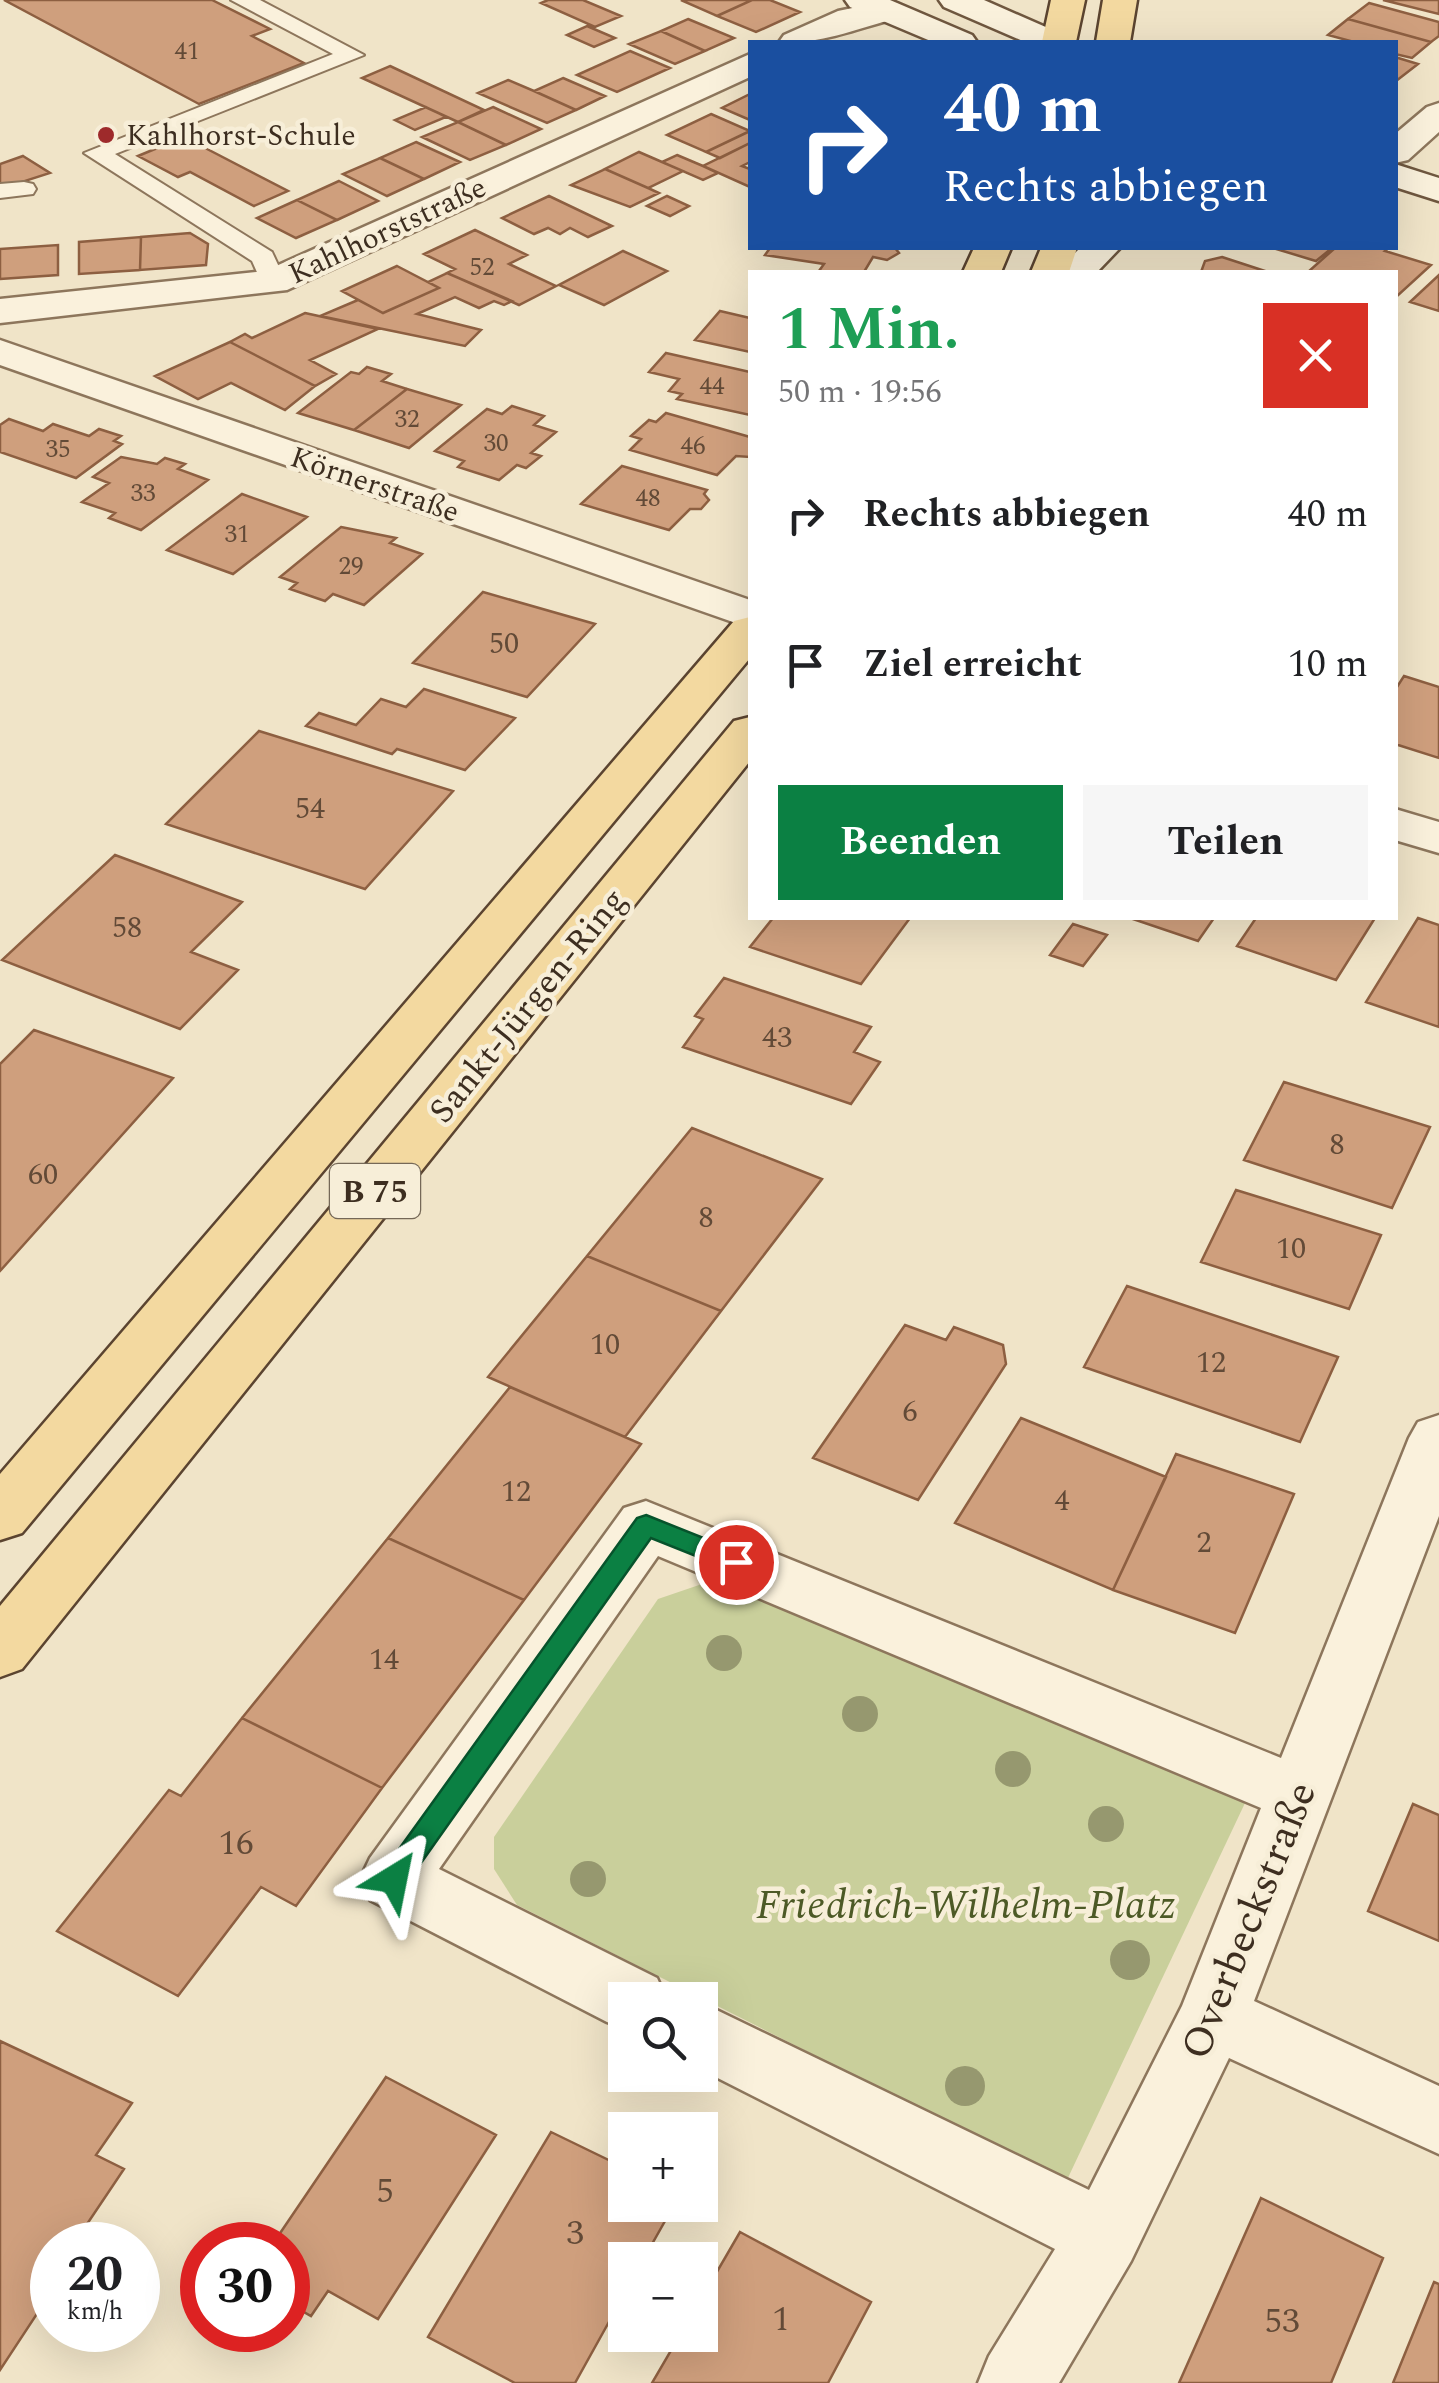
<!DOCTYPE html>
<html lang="de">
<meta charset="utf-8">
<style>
:root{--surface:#fff;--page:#f6f6f6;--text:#202124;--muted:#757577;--accent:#0b8043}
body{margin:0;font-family:Spectral,serif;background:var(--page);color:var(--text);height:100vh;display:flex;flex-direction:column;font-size:38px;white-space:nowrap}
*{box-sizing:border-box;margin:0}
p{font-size:32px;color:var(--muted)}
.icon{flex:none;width:55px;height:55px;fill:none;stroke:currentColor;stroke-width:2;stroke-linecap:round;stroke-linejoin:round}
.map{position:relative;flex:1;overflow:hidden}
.panel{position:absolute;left:748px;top:270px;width:650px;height:650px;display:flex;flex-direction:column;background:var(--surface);border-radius:0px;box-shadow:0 10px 40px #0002}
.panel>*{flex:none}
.banner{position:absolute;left:748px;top:40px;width:650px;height:210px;border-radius:0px;box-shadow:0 10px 40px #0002;background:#1a4fa0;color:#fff;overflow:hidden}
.fabs{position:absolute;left:608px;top:1982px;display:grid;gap:20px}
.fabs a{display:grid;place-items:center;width:110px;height:110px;border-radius:0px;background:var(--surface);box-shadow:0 10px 40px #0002;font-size:50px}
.speed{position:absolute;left:30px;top:2222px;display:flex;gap:20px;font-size:50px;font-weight:700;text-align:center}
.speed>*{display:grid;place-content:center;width:130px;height:130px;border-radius:50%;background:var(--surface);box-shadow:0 10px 40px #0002;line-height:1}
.speed small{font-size:25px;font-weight:400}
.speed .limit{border:15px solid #d22;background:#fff;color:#111}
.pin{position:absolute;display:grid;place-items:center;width:85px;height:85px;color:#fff;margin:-42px;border:5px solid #fff;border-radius:50%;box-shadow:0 2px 10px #0007}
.me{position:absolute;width:110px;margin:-55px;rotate:35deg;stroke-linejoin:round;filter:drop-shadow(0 0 8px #0008)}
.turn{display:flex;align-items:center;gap:35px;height:210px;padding:0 30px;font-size:45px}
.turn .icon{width:130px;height:130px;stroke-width:2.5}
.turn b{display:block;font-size:70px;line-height:85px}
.round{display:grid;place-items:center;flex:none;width:105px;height:105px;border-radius:0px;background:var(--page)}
.summary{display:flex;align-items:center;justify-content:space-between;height:170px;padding:0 30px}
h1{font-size:60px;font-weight:700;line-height:75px;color:#1e9e55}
.primary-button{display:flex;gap:20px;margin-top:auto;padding:20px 30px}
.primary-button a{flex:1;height:115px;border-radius:0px;background:var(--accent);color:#fff;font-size:40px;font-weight:700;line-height:115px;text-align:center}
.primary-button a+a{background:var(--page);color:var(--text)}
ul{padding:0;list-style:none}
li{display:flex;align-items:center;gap:30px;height:150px;padding:0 30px}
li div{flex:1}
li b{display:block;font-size:38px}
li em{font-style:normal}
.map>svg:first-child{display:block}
.green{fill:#c9cf9b}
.building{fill:#cf9f7d;stroke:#8d5f41;stroke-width:2.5}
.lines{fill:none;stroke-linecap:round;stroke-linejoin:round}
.lane-casing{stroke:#8d765c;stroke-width:4}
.street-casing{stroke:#8d765c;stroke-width:5}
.secondary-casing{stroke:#6f573f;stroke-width:5}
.primary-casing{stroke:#5b4430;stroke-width:5}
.lane{fill:#faf1dc;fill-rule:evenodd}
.street{fill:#faf1dc;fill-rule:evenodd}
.secondary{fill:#faf1dc;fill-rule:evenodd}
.primary{fill:#f3d9a0;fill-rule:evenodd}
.tree{fill:#96986f}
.route{fill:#0b8043;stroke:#07532c;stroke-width:2.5}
.poi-dot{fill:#9e2a2b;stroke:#f7eed8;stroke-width:4}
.labels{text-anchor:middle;stroke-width:9;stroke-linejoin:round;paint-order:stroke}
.far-number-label{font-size:25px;fill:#624a37}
.far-poi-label{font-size:30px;fill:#3d2e20;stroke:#f7eed8;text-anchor:start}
.far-street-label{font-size:30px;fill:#3d2e20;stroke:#f7eed8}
.number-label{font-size:30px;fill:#624a37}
.shield{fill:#f7eed8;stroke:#756857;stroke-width:2.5}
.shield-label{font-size:32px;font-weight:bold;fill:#3d2e20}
.street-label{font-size:35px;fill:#3d2e20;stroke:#f7eed8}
.near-number-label{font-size:35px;fill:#624a37}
.near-park-label{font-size:42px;font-style:italic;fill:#4d5a26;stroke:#f7eed8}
.near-street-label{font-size:42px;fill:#3d2e20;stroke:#f7eed8}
</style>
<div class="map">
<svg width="1439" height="2383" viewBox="0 0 1439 2383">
<rect width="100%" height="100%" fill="#f0e4c8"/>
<!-- green -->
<path class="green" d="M702 1584 761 1592 1245 1803 1066 2182 517 1905 494 1869V1837L658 1599Z"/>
<!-- building -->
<path class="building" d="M4 0H212L270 29 252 36 304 63 199 104Z
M548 0H583L621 16 595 27 541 3Z
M681 0H752L717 16Z
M752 0H770L800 12 756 32 717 16Z
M1383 0H1439V14Z
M1369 3 1439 22V36L1431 42 1348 19Z
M688 19 734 38 705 51 661 31Z
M1348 19 1431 42 1412 58 1395 54V42H1354L1328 35Z
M587 26 615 38 594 47 567 35Z
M661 31 705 51 675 64 629 44Z
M630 51 670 68 617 92 577 75Z
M1395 57 1418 64 1396 81Z
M390 66 484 110 458 122 362 78Z
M563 78 605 96 576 110 534 91Z
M508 80 534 91 576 110 547 123 478 93Z
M750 94V120L722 108Z
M426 107 446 117 415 130 395 120Z
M493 107 541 129 506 145 458 122Z
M711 114 750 131 706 152 667 135Z
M458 122 506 145 470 160 422 137Z
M750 131V143L720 158 706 152Z
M184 137 288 191 254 206 190 172 178 177 138 156Z
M416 142 460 162 424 179 380 158Z
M750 143V162L742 166 750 169V187L703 166Z
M639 152 662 162 683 171 648 188 605 169Z
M677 155 703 166 718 173 703 180 662 162Z
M23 156 50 173 0 189V164Z
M380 158 424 179 387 196 343 174Z
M605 169 648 188 659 193 630 207 571 185Z
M339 181 378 201 337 220 297 200Z
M549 196 612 226 588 237 570 228 560 234 548 228 534 234 502 218Z
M667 196 689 206 670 216 647 206Z
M297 200 337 220 296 238 257 218Z
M475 230 527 255 509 264 556 286 519 305 447 273 455 269 424 254Z
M190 233 208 244 206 265 140 270 141 237Z
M141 237 140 270 79 274V242Z
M58 245V275L0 279V249Z
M770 248H895L899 253 887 260 873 257 864 272H830L819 271 824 264 765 255Z
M1273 248H1332L1316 261Z
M1335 248H1389L1385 251 1431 265 1395 298V272H1308Z
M623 251 667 271 604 305 559 285Z
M1222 257 1268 272H1201L1205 261Z
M397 266 439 288 383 313 342 291Z
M447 273 512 301 504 305 494 301 479 308 455 297 417 314 481 330 465 346 320 316 358 300 383 313 439 288 428 282Z
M1439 275V311L1410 302Z
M720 311 750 318V352L695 340Z
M305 313 378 329 310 360 336 374 315 386 230 342 245 334 252 338Z
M230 342 315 386 285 410 231 383 198 399 155 376Z
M666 353 750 372V415L677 399 682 394 669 391 679 379 649 372Z
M367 367 391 374 382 381 407 389 354 430 298 413 351 372 359 374Z
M407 389 461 405 409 448 354 430Z
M512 406 544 416 534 425 556 432 531 453 541 456 526 468 517 465 499 480 458 467 464 461 435 451 487 409 502 414Z
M666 413 750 437V457L736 456 717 475 630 450 641 439 631 436 649 420 656 422Z
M9 419 43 431 53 424 89 436 99 429 121 436 114 441 122 444 76 478 0 452V425Z
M121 457 157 464 165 458 185 464 178 469 208 480 141 530 109 518 115 513 82 502 109 483 93 477Z
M622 466 707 490 704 494 709 500 701 509H690L669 530 581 504Z
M242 494 307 517 233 574 167 550Z
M341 527 396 538 390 543 422 554 364 605 333 594 325 601 290 589 297 583 280 577Z
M483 592 595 624 527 697 413 663Z
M1404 676 1439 687V758L1395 744V690Z
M424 689 515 718 465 770 397 749 392 754 306 726 319 713 356 725 381 699 406 707Z
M259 731 453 791 365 889 166 824Z
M115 855 242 902 191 952 238 970 180 1029 2 960Z
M773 918H910L861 984 750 947Z
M1130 918H1214L1198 941Z
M1256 918H1375L1336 980 1237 946Z
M1418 918 1439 925V1027L1366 1002Z
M1073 924 1107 935 1083 966 1050 955Z
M724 978 871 1027 854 1052 880 1062 851 1104 683 1047 703 1019 695 1016Z
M34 1030 173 1078 0 1271V1064Z
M1284 1082 1430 1127 1392 1208 1244 1160Z
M692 1128 822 1179 721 1311 587 1256Z
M1236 1190 1381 1235 1349 1309 1201 1262Z
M587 1256 721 1311 625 1437 488 1377Z
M1127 1286 1338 1357 1300 1442 1084 1367Z
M905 1325 946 1340 954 1327 1003 1345 1006 1364 918 1500 813 1458Z
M510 1387 641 1444 524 1600 388 1538Z
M1021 1418 1166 1477 1113 1590 955 1523Z
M1176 1454 1294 1494 1235 1633 1113 1590Z
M388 1538 524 1600 382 1788 242 1718Z
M242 1718 382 1788 296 1906 261 1887 178 1996 57 1931 169 1790 181 1796Z
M1413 1804 1439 1815V1941L1368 1911Z
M0 2041 132 2103 96 2155 124 2169 73 2245H52V2276L48 2282 52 2291 0 2370Z
M386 2077 496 2135 378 2319 328 2291 311 2316 288 2303V2245H272Z
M551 2132 625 2168V2205H674L643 2260H625V2293L575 2383H515L428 2337Z
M1261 2198 1383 2258 1331 2383H1179Z
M740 2232 871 2302 828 2383H652L680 2335H700V2301Z
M1434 2282 1439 2284V2383H1393Z"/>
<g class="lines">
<!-- lane casing -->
<g class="lane-casing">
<path id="lane" d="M231 0H260L364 55 115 154 272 252 286 282 273 290 264 288 252 261 84 153 333 54Z
M24 182 33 184 36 189 33 194 0 198V184Z"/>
</g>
<!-- street casing -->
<g class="street-casing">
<path id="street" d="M886 1 898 4 903 11 898 18C857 28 821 45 779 42L784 35 838 11Z
M750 54V77L287 290 0 323V299L265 271Z
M1439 103V132L1408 160 1395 163V134L1427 107Z
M0 340 750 600V628L0 365Z
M1395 809 1439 822V853L1395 840Z
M1439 1415V1516L1254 2001 1439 2086V2154L1229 2058 1131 2261 1059 2383H978L989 2356 1055 2249 700 2069V2002L1089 2190 1182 2006 1261 1808 658 1556 439 1869 657 1978 667 2000H625V2029L607 2022 370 1900 360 1879 370 1858 624 1508 646 1501 1281 1758 1409 1438 1418 1422Z"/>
</g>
<!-- secondary casing -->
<g class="secondary-casing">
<path id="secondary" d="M845 0H890L972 35 977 42H933L850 7Z
M939 0H984L1064 35 1069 42H1025L944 7Z
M1395 164 1439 178V201L1395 187Z
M1080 248H1120L1097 272H1056Z"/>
</g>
<!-- primary casing -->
<g class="primary-casing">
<path id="primary" d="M1051 0H1085L1076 42H1042Z
M1103 0H1137L1130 42H1096Z
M974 248H1011L1001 272H963Z
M1041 248H1077L1069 272H1031Z
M750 617V658L22 1533 0 1540V1474L734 621Z
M750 717V761L22 1669 0 1677V1606L734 721Z"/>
</g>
<!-- lane -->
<use href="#lane" class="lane"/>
<!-- street -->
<use href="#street" class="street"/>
<!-- secondary -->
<use href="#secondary" class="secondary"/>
<!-- primary -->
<use href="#primary" class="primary"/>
</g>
<!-- trees -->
<g class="tree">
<circle cx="724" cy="1653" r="18"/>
<circle cx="860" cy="1714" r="18"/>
<circle cx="1013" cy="1769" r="18"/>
<circle cx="1106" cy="1824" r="18"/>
<circle cx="588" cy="1879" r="18"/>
<circle cx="1130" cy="1960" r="20"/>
<circle cx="965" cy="2086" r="20"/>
</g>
<!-- route -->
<path class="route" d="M646 1515 746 1555 749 1562 736 1572 651 1538 404 1887 394 1891 384 1887 380 1879 384 1870 637 1518Z"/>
<!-- markers -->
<circle class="poi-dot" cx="106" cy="135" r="10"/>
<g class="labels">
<!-- far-number labels -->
<g class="far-number-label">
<text x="187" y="59">41</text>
<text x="482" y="275">52</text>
<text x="712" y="394">44</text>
<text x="407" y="427">32</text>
<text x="496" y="451">30</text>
<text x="693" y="454">46</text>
<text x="58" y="457">35</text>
<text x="143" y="501">33</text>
<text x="648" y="506">48</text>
<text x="237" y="542">31</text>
<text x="351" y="574">29</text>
</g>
<!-- far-poi labels -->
<g class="far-poi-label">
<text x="126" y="145">Kahlhorst-Schule</text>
</g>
<!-- far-street labels -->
<g class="far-street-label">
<text transform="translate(387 230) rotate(-25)" y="10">Kahlhorststraße</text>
<text transform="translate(375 484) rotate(19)" y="10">Körnerstraße</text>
</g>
<!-- number labels -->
<g class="number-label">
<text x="504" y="653">50</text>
<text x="310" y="818">54</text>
<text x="127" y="937">58</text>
<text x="777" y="1047">43</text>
<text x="1337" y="1154">8</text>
<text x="43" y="1184">60</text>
<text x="706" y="1227">8</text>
<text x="1291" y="1258">10</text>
<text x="605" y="1354">10</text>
<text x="1211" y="1372">12</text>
<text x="910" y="1421">6</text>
<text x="516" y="1501">12</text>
<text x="1062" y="1510">4</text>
<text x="1204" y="1552">2</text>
<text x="384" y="1669">14</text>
</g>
<!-- shield labels -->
<rect class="shield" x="330" y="1164" width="90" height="54" rx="8"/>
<g class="shield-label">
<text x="375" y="1202">B 75</text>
</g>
<!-- street labels -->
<g class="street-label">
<text transform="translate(527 1005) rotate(-51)" y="12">Sankt-Jürgen-Ring</text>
</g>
<!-- near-number labels -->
<g class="near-number-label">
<text x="236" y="1854">16</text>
<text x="385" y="2202">5</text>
<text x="575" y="2244">3</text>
<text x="781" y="2330">1</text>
<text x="1282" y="2332">53</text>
</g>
<!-- near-park labels -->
<g class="near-park-label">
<text x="966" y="1918">Friedrich-Wilhelm-Platz</text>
</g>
<!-- near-street labels -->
<g class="near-street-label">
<text transform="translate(1247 1920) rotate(-68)" y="15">Overbeckstraße</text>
</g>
</g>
</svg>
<div class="fabs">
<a><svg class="icon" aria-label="search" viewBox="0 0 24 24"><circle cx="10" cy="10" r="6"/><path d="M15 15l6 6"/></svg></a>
<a>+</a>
<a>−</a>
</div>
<div class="speed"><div>20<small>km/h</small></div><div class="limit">30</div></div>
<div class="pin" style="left:736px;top:1562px;background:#d93025"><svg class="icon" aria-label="arrive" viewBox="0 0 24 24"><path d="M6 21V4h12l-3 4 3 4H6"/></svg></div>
<svg class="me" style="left:394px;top:1879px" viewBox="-20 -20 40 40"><path d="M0-17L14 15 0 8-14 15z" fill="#0b8043" stroke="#fff" stroke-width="4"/></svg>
<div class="banner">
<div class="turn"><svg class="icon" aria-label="right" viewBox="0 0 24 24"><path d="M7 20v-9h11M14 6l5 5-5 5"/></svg><div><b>40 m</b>Rechts abbiegen</div></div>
</div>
<section class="panel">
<div class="summary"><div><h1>1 Min.</h1><p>50 m · 19:56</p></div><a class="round" style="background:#d93025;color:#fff"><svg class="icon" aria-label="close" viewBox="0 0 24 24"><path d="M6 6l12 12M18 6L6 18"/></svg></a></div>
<ul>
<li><svg class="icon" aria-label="right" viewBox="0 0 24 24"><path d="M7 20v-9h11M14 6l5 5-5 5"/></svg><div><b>Rechts abbiegen</b></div><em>40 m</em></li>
<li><svg class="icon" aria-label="arrive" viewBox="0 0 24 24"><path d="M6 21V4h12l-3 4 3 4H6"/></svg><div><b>Ziel erreicht</b></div><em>10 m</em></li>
</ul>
<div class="primary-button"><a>Beenden</a><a>Teilen</a></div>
</section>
</div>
